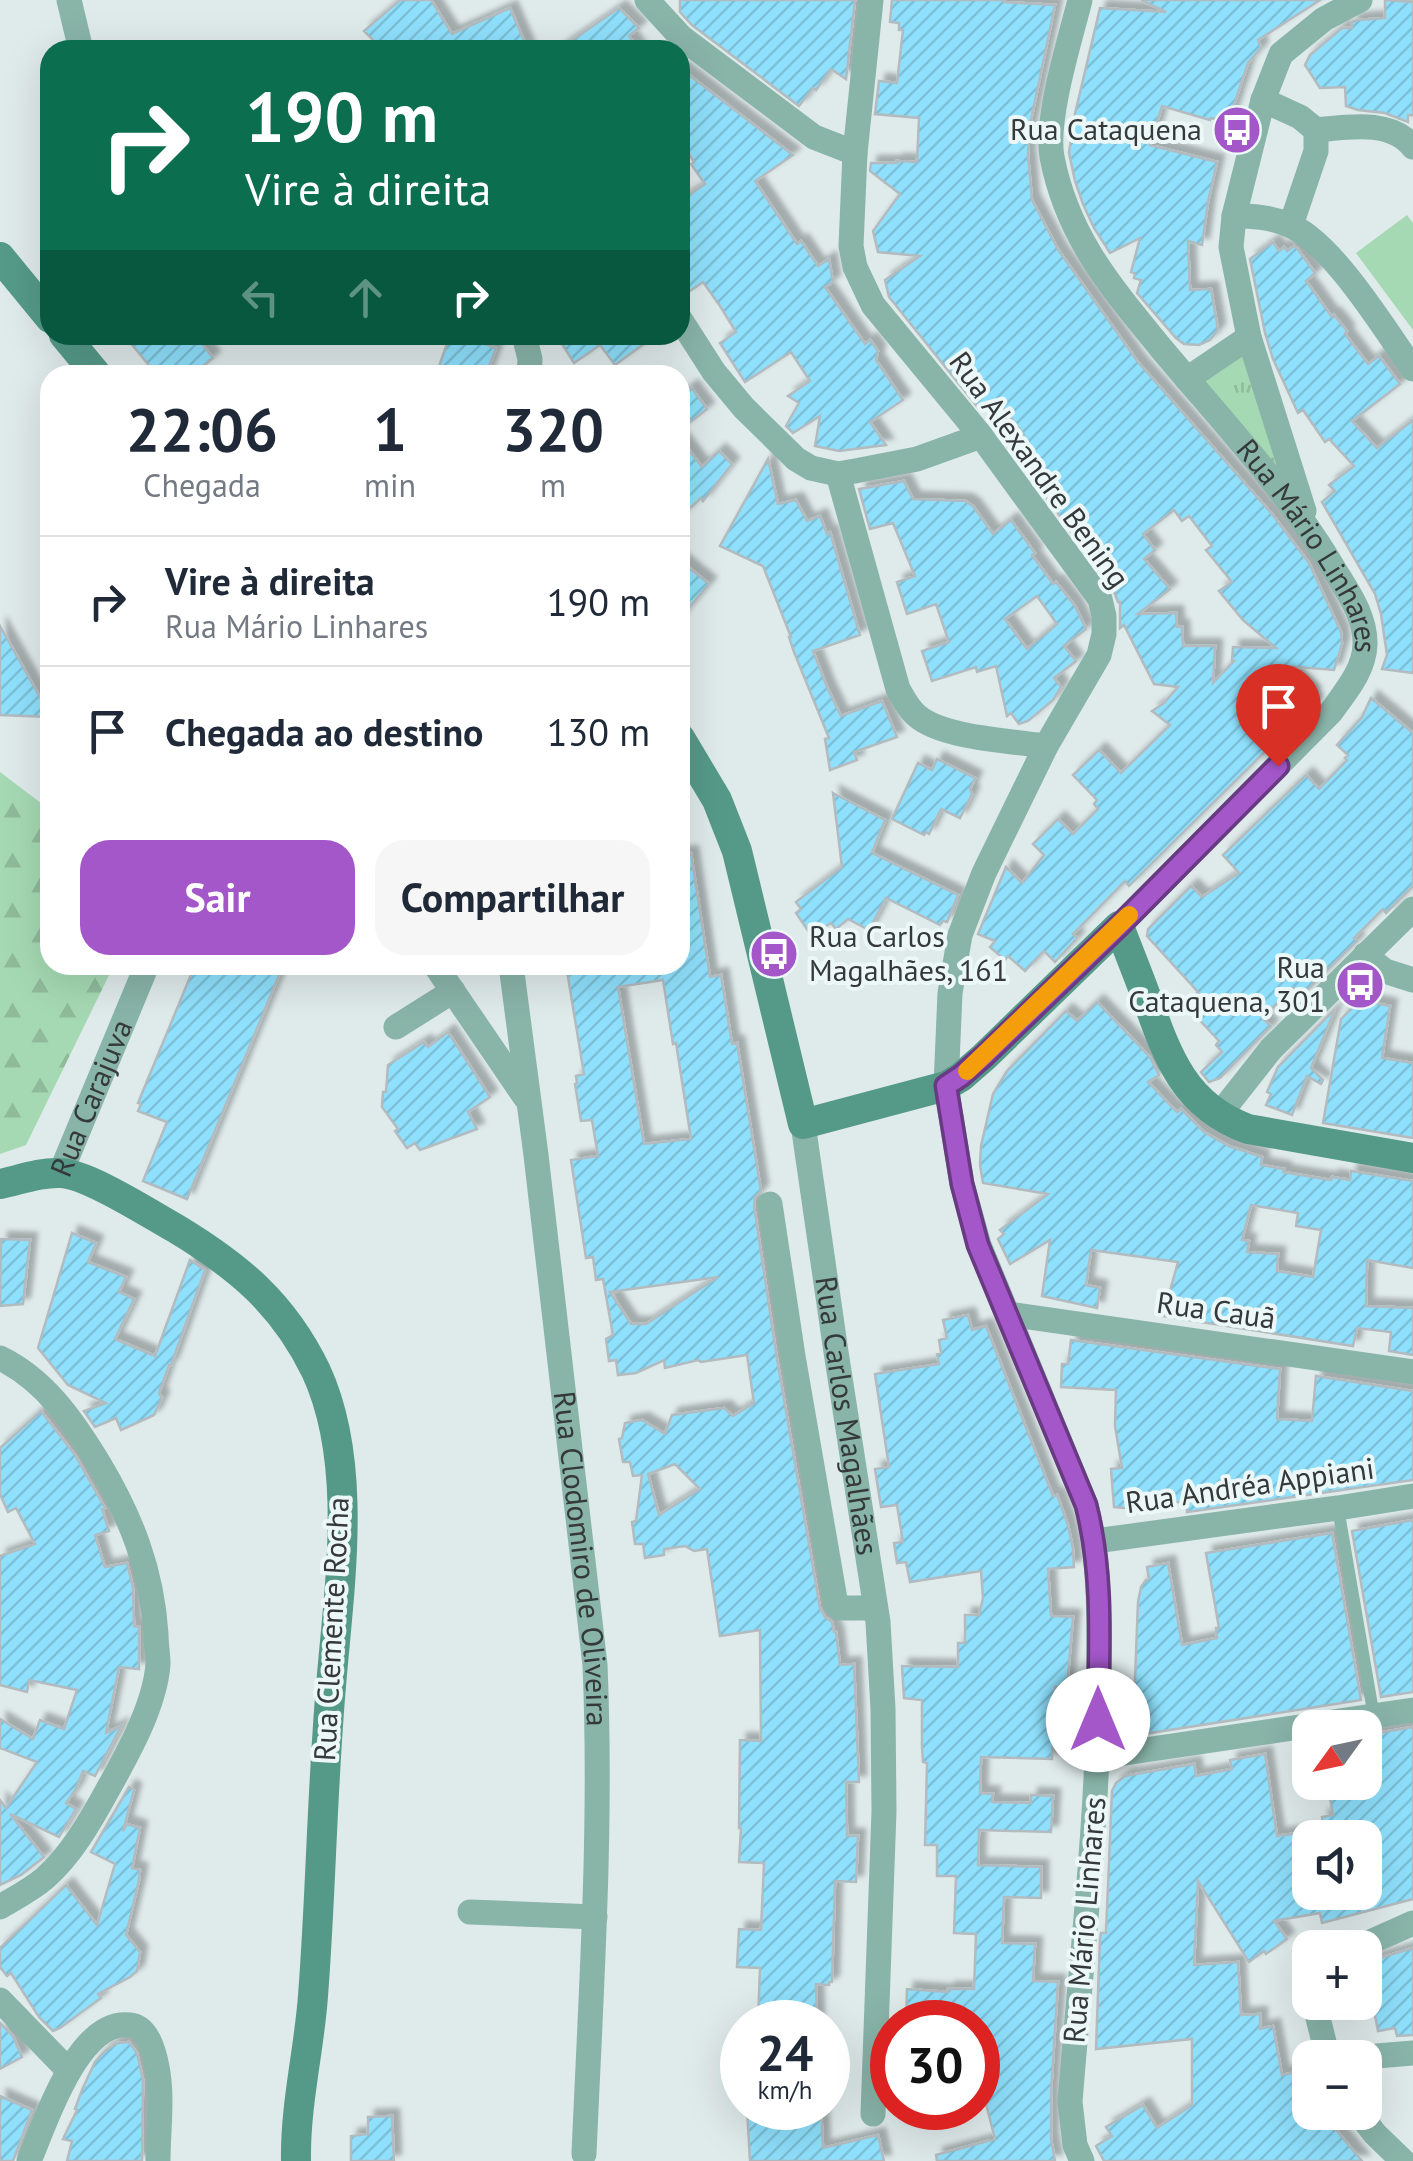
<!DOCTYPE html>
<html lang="pt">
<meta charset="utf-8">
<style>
:root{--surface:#fff;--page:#f6f6f7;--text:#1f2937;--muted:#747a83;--line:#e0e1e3;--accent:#a357c9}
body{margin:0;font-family:"PT Sans",sans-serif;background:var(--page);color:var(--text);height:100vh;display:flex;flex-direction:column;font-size:38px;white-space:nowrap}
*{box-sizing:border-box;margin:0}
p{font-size:32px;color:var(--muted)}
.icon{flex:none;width:55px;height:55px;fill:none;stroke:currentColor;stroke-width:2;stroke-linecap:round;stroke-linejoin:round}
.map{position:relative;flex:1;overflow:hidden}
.sheet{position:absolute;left:40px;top:365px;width:650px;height:610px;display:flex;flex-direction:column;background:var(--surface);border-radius:30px;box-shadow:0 10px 40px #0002}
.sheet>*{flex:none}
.top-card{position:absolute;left:40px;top:40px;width:650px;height:305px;border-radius:30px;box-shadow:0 10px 40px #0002;background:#0b6e4f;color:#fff;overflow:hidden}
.needle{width:65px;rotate:237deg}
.buttons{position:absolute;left:1292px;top:1710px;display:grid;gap:20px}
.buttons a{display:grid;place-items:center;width:90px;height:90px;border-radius:20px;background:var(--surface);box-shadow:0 10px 40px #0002;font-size:50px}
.speed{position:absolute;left:720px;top:2000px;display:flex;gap:20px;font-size:50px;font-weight:700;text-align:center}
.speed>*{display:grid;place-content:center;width:130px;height:130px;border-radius:50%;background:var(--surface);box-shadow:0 10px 40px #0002;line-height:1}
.speed small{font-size:25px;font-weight:400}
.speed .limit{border:15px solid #d22;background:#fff;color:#111}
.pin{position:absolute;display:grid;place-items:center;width:85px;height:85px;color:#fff;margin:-102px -42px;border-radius:50% 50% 50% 0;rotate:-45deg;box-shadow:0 0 10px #0007}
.pin .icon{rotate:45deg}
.me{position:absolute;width:110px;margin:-55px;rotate:0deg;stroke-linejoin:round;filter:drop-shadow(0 0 8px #0008)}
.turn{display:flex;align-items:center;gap:35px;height:210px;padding:0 40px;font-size:45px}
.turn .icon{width:130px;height:130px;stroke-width:2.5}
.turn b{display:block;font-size:70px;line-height:85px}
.lanes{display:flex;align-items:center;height:95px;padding:0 40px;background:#0003;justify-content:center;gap:50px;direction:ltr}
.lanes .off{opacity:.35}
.eta{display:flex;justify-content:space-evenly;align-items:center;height:170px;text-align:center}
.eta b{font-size:60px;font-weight:700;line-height:70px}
.cta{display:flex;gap:20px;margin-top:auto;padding:20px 40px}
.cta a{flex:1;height:115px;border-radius:30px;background:var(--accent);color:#fff;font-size:40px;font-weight:700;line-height:115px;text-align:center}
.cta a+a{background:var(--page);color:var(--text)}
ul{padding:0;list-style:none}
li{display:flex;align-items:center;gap:30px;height:130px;padding:0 40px;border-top:2px solid var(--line)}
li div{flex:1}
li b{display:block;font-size:38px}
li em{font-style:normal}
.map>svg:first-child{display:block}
.forest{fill:url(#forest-firs)}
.park{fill:url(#park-tufts)}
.pitch{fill:#a5d9b3}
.building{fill:url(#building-hatch);stroke:#b2bbbf;stroke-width:2.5;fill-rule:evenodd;filter:url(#shadow)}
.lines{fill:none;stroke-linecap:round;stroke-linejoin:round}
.lane{stroke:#89b4a8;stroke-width:12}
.street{stroke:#89b4a8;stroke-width:25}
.secondary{stroke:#559a89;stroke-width:30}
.route-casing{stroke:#6a3983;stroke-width:25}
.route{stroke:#a357c9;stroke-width:18}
.slow{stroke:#f59e0b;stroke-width:18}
.labels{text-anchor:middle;stroke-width:8;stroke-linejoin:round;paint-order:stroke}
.poi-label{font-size:30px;fill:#353939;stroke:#ecf7f7;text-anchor:end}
.street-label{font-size:30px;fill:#353939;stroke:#ecf7f7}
</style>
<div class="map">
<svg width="1413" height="2161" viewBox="0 0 1413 2161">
<defs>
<pattern id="forest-firs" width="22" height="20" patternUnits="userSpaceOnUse" patternTransform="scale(2.5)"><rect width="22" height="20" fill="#a5d9b3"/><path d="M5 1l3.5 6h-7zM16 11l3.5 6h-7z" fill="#8fbb9b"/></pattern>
<pattern id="park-tufts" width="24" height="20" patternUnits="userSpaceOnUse" patternTransform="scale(2.5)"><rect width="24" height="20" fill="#a5d9b3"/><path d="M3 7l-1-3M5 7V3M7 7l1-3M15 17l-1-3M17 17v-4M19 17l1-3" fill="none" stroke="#8fbb9b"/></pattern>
<pattern id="building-hatch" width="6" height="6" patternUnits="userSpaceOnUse" patternTransform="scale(2.5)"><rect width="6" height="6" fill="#8fe0fc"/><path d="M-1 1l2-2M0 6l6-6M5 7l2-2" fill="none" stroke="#7cc1d9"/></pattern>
<filter id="shadow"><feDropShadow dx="7" dy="-7" stdDeviation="2.5" flood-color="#0004"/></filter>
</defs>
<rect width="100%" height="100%" fill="#dfeaea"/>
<!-- forest -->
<path class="forest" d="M0 772 50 810V965H114L26 1145 0 1154Z"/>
<!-- park -->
<path class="park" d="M1243 354 1286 484 1197 382Z"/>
<!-- pitch -->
<path class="pitch" d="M1407 215 1413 223V330L1356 253Z"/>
<!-- building -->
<path class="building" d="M400 0H431L452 34 510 8 528 50H383L364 31Z
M680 0H855L846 79 831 69 816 90 813 88 799 106 692 25 680 12Z
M892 0H1004V2L1055 5 1029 130 1028 156 1032 200 1059 251 1138 362 1272 514 1309 563 1341 632 1342 644 1334 670 1285 666 1313 694 1310 697 1315 702 1129 886 1125 881 1073 934 1077 938 1055 962 1044 951 1025 971 1008 956 1005 960 990 947 995 941 978 934 1006 867 1022 883 1044 855 1033 844 1058 819 1073 834 1098 809 1094 804 1097 800 1073 775 1099 750 1121 773 1170 725 1152 711 1164 703 1178 687 1154 684 1124 625 1120 628V602H1118L1113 589 1017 457 1024 452 1015 441 1024 435 1001 404 992 410 987 404 980 410 889 297 885 280 920 256 878 252 873 231 900 194 870 171 871 163H897V161L917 162 919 118 875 114 879 81 897 83 903 30H899V23L890 22ZM1174 510 1182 521 1189 516 1212 546 1206 550 1232 582 1219 591 1243 620 1276 648 1233 647 1232 661H1234L1213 683 1215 646H1183L1182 627H1177L1176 613 1138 614 1170 589 1144 559 1155 550 1143 534Z
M1141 0H1320L1258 40 1261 48 1248 63 1229 120 1220 118 1219 120 1211 118 1210 120 1162 106 1150 145 1217 162 1208 202 1202 245 1188 241 1190 290 1211 289 1218 330 1210 340 1199 345 1184 344 1176 338 1137 293 1141 280 1134 278 1135 273 1131 272 1140 238 1110 253 1094 228 1083 204 1075 181 1069 153 1074 118 1100 8 1166 12Z
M1385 0 1413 2V115H1408V122L1385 113 1358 110 1346 106 1345 87 1320 88 1305 65 1310 55 1342 28H1352V22L1358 20 1385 18Z
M619 8 639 28 629 36 639 50H558Z
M680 68 793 155 755 181 797 244 801 241 818 266 829 259 833 282 825 287 865 344 870 340 878 351 876 360 903 400 870 422 886 445 839 451 815 446 820 416 793 433 786 426 799 403 788 396 810 381 791 352 745 382 720 343 736 332 720 306 703 282 687 293 680 283V201L705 184 691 164 694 162 680 139Z
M1273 242 1279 251 1284 247 1287 251 1294 246 1297 248 1315 273 1306 281 1332 317 1334 315 1347 331 1345 334 1368 364 1379 356 1400 384 1352 421 1377 448 1413 420V673L1382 669 1387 655 1381 614 1375 594 1322 502 1335 491 1329 485 1354 466 1329 439 1325 442 1303 410 1298 413 1273 359 1265 333 1250 259Z
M124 335H195L213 358 192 375H157Z
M450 335H459L496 348 486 375H436Z
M574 335H656L615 365 600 345 574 363 562 344Z
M691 387 707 409 680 430V396Z
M680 438 702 467 719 451 732 464 703 501 701 498 680 517Z
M768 459 778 504 796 500 807 521 820 516 827 534 830 532 860 635 813 651 827 687 841 716 882 701 897 737 854 752 857 760 830 770 825 739 829 738 794 652 789 637H791L763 566 720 546Z
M904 481 913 499 965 501 973 506 993 534 1011 520 1035 553 1032 555 1053 584 1056 582 1075 606 1086 629 1064 646 1076 661 1054 678 1061 687 1053 700 1028 721 1019 724 1011 713 1007 716 996 666 977 672 976 667 932 681 922 651 949 642 936 604 907 614 897 582 915 576 893 523 870 529 859 489ZM1037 596 1057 624 1027 649 1005 619Z
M680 560 709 584 680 618Z
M0 626 50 715V717L0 715Z
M1371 698 1413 733V886L1386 913 1383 909 1354 938 1357 941 1301 996 1293 988 1262 1018 1271 1026 1220 1078 1209 1082 1201 1072 1222 1052 1216 1045 1219 1041 1195 1015 1198 1012 1193 1006 1197 1002 1193 997 1198 992 1147 936 1148 929 1191 886 1202 897 1239 873 1223 855 1306 775 1319 789 1347 760 1345 758 1348 755 1337 745 1362 717Z
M937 759 975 778 970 789 972 794 960 818 941 809 929 834 926 832 924 835 892 819 918 763 932 770Z
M833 793 885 820 872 853 958 895 947 922 943 921 940 925 886 898 869 930 848 919 836 929 831 923 811 935 796 913 801 909 796 902 842 867Z
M691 853 710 977 721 975 732 1044 737 1043 761 1191 755 1197 754 1206 777 1359 820 1608 825 1617 832 1622 834 1632H836L840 1665 854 1664 859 1782H846L847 1836H858L856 1882 835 1881 832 1982H829V1985L816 1984 817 2022H758L760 1968 737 1967 739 1929 761 1930 764 1863 739 1862 741 1828H739L740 1740 761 1741 760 1630 720 1636 707 1549 694 1551 685 1546 664 1549V1555L645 1558 643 1544H635L632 1522 636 1521 642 1475 633 1476 630 1462H623L619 1439 622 1438 625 1423 642 1420 665 1434 672 1415 724 1408 733 1416 754 1403 747 1355 701 1362 698 1360 665 1368 664 1360 636 1373 618 1375 616 1360 609 1361 606 1339 613 1335 603 1279 596 1280 593 1257 586 1258 571 1160 598 1156 592 1120 581 1121 575 1084 577 1083 576 1076 584 1074 566 965H680V854ZM663 980 673 1044 676 1043 691 1139 644 1144 618 987ZM718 1277 646 1324H631L610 1292ZM675 1464 700 1489 659 1515 648 1474Z
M195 965H283L187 1199 143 1181 167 1122 138 1111 141 1104 138 1103Z
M1360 1000 1390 1006 1382 1058 1413 1063V1138L1323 1123 1341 1019Z
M1097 1002 1150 1057 1159 1075 1148 1082 1177 1112 1181 1109 1204 1132 1229 1146 1262 1157 1261 1165 1284 1169 1283 1172 1331 1180 1332 1177 1350 1180 1351 1171 1413 1181V1268L1367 1260 1366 1306 1413 1308V1355L1389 1351 1391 1332 1357 1328 1353 1346 1163 1316 1178 1262 1091 1250 1086 1285 1100 1288 1097 1308 1042 1296 1050 1240 1010 1264 998 1239 1004 1234 1000 1230 1048 1194 983 1183 980 1165 981 1146 993 1094 1007 1071 1066 1011 1077 1021ZM1251 1205 1298 1213 1296 1226 1321 1230 1313 1277 1277 1271 1278 1254 1247 1252 1249 1241 1242 1240Z
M1335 1009 1311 1068 1323 1080 1321 1084 1307 1076 1292 1115 1266 1105 1271 1094 1267 1092 1278 1067Z
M448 1032 490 1097 468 1112 477 1129 420 1150 415 1143 407 1148 395 1131 398 1129 382 1107 383 1092H386L388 1065 424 1042 428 1047Z
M72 1233 96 1243 88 1262 126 1277 119 1292 134 1299 115 1339 155 1356 190 1260 205 1270 171 1365H169L159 1393 162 1398 154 1415 121 1430 116 1418 95 1427 84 1411 106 1403 68 1385 38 1348Z
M1 1239 30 1240 23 1304 0 1306Z
M968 1315 972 1330 986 1326 1053 1496 1057 1495 1068 1525 1073 1549 1074 1567 1048 1569 1051 1616 1073 1617 1067 1687H1055L1054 1723 1069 1724 1068 1742 1053 1741 1052 1759 981 1757 980 1793 993 1794 992 1802 1031 1803V1795L1053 1796 1051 1832 979 1830 978 1865 1041 1867V1898L1004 1897 1002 1943 1035 1944 1033 1981 1058 1982 1051 2092V2139L1055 2161H937L936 2155 995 2139 982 2088 978 2089V2022H906L907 1989 948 1992V1989H974L976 1934 954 1933 956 1876H937V1845H925L927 1763 923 1762 922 1748V1700L904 1698 902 1666 958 1667V1643H965V1615H979L983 1598 981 1571 910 1582 906 1562 897 1563 894 1543 903 1542 897 1505 881 1507 875 1469 889 1467 875 1374 939 1364 937 1354 941 1353 939 1340 947 1338 943 1320Z
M1071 1340 1280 1369 1277 1419 1312 1421 1316 1376 1413 1391V1480L1187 1512V1502H1149V1510L1114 1507 1111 1469 1122 1468 1115 1426 1116 1390 1061 1387 1062 1364H1068Z
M41 1411 75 1455 105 1508 102 1509 109 1531 95 1535 105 1567 127 1563 133 1588 134 1626 139 1627V1669L119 1667 106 1733 121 1726 95 1776 83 1771 76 1789 66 1803 76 1809 59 1837 10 1814 44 1857 21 1875 0 1885V1800L6 1808 37 1762 0 1748V1719L33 1739 40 1720 64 1729 77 1690 29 1680 27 1692 0 1685V1556L35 1544 16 1508 8 1512 0 1494V1448Z
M1413 1520V1692L1381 1697 1352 1531Z
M1332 1533 1361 1700 1144 1734 1142 1719 1134 1704 1138 1602 1141 1587 1146 1580 1149 1579 1147 1567 1168 1563 1182 1645 1217 1638 1216 1628H1219L1206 1553Z
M1413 1727V1899L1322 1923 1320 1913 1274 1921 1287 1939 1266 1954 1264 1951 1249 1962 1198 1881 1194 1965 1238 1962 1241 2015 1260 2014V2029L1273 2026 1282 2075 1310 2069V2112H1321L1362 2161H1104L1096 2146 1112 2136 1106 2127 1143 2105 1157 2128 1192 2105V2039L1096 2049 1100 1939 1101 1933H1106L1112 1791 1116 1783 1125 1776 1194 1764 1196 1776 1232 1769 1230 1760 1265 1754 1277 1836 1310 1831V1892H1365V1838H1325L1322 1817 1333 1815 1328 1786 1367 1781 1365 1735Z
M129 1787 134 1790 123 1831 127 1824 140 1828 132 1868 140 1870 139 1880 126 1935 140 1952 137 1971 130 1977 98 1994 101 1998 60 2028 53 2031 39 2017 11 1973 7 1976 0 1967V1948L66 1885 97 1925 115 1864 91 1852Z
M1413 1948V2035L1397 2036 1395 2028 1378 2031 1374 2010 1365 2016V1980L1369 1978 1366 1962Z
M0 2023 13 2036 22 2057 0 2069Z
M129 2042 137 2053 143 2080 142 2161H67L72 2141 63 2139 77 2110 75 2109 82 2090 95 2062 105 2051 117 2043Z
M0 2096 32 2110 13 2161H0Z
M747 2108H821L823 2148 878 2135 884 2161H750Z
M392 2116 394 2161H351V2136L368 2134V2117Z"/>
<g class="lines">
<!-- lane -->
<path class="lane" d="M1338 1508 1374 1717"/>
<!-- street -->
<g class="street">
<path d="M69 0 81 50"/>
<path d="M647 0 681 37 814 137 855 153"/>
<path d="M871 0 855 153 851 246 855 267 873 305 981 436 1100 599 1104 616V634L1099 655 1046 746 984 873 960 935 950 993 946 1086 962 1184 979 1245 1086 1505C1101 1565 1099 1620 1099 1681 1098 1821 1081 1962 1070 2102L1075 2145 1082 2161"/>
<path id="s1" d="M1080 0C1070 40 1045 119 1052 157 1067 236 1111 287 1160 347 1220 419 1286 488 1334 569 1348 592 1366 617 1365 645 1364 671 1345 692 1331 712L1119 926"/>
<path d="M1263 100 1300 117 1316 130"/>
<path d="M1316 130C1348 127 1391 119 1413 147"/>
<path d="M1234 216C1253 216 1269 217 1287 224 1332 241 1384 329 1413 369"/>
<path d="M1291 225 1316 151V130"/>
<path d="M680 319 714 372 744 408 796 459 811 468 838 474 855 471 917 459 981 436"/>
<path d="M524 335 530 359 529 375"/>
<path d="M1187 379 1249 337"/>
<path d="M838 474 898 689C903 698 908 708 916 715 941 738 1012 741 1046 746"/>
<path d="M1304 511 1249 337 1231 247 1234 216 1263 100 1281 54 1324 19 1360 0"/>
<path d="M1365 955 1385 971 1413 980"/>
<path d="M435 965 525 1097"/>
<path id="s2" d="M511 965 536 1155 595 1665C602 1828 591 1991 584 2154"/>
<path d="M396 1027 453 991"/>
<path d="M1219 1115 1271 1049 1413 909"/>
<path id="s3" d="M803 1124 836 1352 878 1622 883 1709 884 1811 873 2114"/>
<path id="s4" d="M61 1172 147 965"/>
<path d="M770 1204 793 1356 836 1605 840 1608H875"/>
<path d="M1009 1314 1413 1372"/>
<path d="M0 1358C45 1380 73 1421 98 1462 131 1517 152 1570 156 1634 156 1644 158 1655 158 1664 155 1706 127 1755 107 1791 90 1822 71 1855 45 1878 31 1890 15 1898 0 1907"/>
<path d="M1095 1541 1338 1508 1413 1496"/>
<path d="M1098 1757 1413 1710"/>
<path d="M470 1912 595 1917"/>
<path d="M1357 1948 1413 1923"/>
<path d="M0 2000 69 2071"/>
<path d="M1314 2002 1328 2058"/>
<path d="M1353 2058 1413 2053"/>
<path d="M1358 2112 1375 2134 1403 2161"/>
<path d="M29 2161C45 2124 78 2018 130 2025 148 2027 154 2052 157 2067 163 2097 158 2131 158 2161"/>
</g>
<!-- secondary -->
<path class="secondary" d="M0 257 50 318
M64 335 97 375
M680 738 717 800 737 851 803 1124 946 1086 961 1077 984 1057 1119 926C1128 950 1138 974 1147 999 1168 1058 1185 1106 1248 1129L1413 1158
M0 1184C19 1180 40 1172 60 1173 86 1173 150 1214 175 1228 238 1266 283 1303 316 1371 359 1464 339 1587 331 1686 322 1789 321 1892 313 1996 309 2051 295 2105 296 2161"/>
</g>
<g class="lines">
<!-- route casing -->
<g class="route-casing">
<path id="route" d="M1098 1720C1099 1648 1104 1575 1086 1505L978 1245 962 1184 946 1086 961 1076 984 1056 1119 926 1278 766"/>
</g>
<!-- route -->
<use href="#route" class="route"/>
<!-- slow -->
<path class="slow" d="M967 1071 1129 915"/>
</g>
<!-- icons -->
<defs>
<g id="bus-disc" transform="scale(2.5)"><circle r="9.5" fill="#a357c9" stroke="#ecf7f7"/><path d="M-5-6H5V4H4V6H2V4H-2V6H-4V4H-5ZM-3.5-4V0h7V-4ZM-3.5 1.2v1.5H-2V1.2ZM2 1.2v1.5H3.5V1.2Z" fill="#fff"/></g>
</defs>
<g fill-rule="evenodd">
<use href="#bus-disc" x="1237" y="130"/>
<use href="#bus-disc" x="774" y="954"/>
<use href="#bus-disc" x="1360" y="985"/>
</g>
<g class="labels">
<!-- poi labels -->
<g class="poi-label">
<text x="1202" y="140">Rua Cataquena</text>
<text x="809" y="947" text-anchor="start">Rua Carlos<tspan x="809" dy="34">Magalhães, 161</tspan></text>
<text x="1325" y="978">Rua<tspan x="1325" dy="34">Cataquena, 301</tspan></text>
</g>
<!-- street labels -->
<g class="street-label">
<text transform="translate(1039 470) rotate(54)" y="10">Rua Alexandre Bening</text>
<text dy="10" stroke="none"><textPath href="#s1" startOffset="632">Rua Mário Linhares</textPath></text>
<text dy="10" stroke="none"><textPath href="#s4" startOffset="80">Rua Carajuva</textPath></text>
<text transform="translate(1216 1311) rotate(8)" y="10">Rua Cauã</text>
<text dy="10" stroke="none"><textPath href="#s3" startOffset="295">Rua Carlos Magalhães</textPath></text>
<text transform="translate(1250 1486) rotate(-8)" y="10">Rua Andréa Appiani</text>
<text dy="10" stroke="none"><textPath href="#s2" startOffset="598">Rua Clodomiro de Oliveira</textPath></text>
<text transform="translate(332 1629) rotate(-87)" y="10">Rua Clemente Rocha</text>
<text transform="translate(1085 1920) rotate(-85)" y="10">Rua Mário Linhares</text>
</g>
</g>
</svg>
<div class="buttons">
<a><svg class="needle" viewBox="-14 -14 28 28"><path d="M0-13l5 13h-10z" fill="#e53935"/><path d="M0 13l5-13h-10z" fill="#747a83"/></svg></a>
<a><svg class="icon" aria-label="sound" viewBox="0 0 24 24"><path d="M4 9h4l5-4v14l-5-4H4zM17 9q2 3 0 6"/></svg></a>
<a>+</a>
<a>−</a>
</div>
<div class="speed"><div>24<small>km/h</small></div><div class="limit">30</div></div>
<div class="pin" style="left:1278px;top:766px;background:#d93025"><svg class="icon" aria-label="arrive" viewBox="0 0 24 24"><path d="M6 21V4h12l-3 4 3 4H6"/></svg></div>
<svg class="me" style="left:1098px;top:1720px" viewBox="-20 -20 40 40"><circle r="19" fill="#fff"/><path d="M0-13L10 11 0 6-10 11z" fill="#a357c9"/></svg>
<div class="top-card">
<div class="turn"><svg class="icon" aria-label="right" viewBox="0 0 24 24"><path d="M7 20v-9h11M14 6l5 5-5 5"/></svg><div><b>190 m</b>Vire à direita</div></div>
<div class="lanes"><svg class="icon off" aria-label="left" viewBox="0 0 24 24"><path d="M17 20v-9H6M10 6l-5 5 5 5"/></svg><svg class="icon off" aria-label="ahead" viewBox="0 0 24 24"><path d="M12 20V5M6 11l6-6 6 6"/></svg><svg class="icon" aria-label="right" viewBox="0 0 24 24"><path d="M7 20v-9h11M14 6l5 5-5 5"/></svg></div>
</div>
<section class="sheet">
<div class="eta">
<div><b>22:06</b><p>Chegada</p></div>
<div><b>1</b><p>min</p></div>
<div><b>320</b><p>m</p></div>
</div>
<ul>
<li><svg class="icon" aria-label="right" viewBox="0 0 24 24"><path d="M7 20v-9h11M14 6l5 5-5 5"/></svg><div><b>Vire à direita</b><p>Rua Mário Linhares</p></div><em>190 m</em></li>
<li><svg class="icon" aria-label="arrive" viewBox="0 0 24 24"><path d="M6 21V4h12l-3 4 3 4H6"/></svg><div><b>Chegada ao destino</b></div><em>130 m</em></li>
</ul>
<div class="cta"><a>Sair</a><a>Compartilhar</a></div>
</section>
</div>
